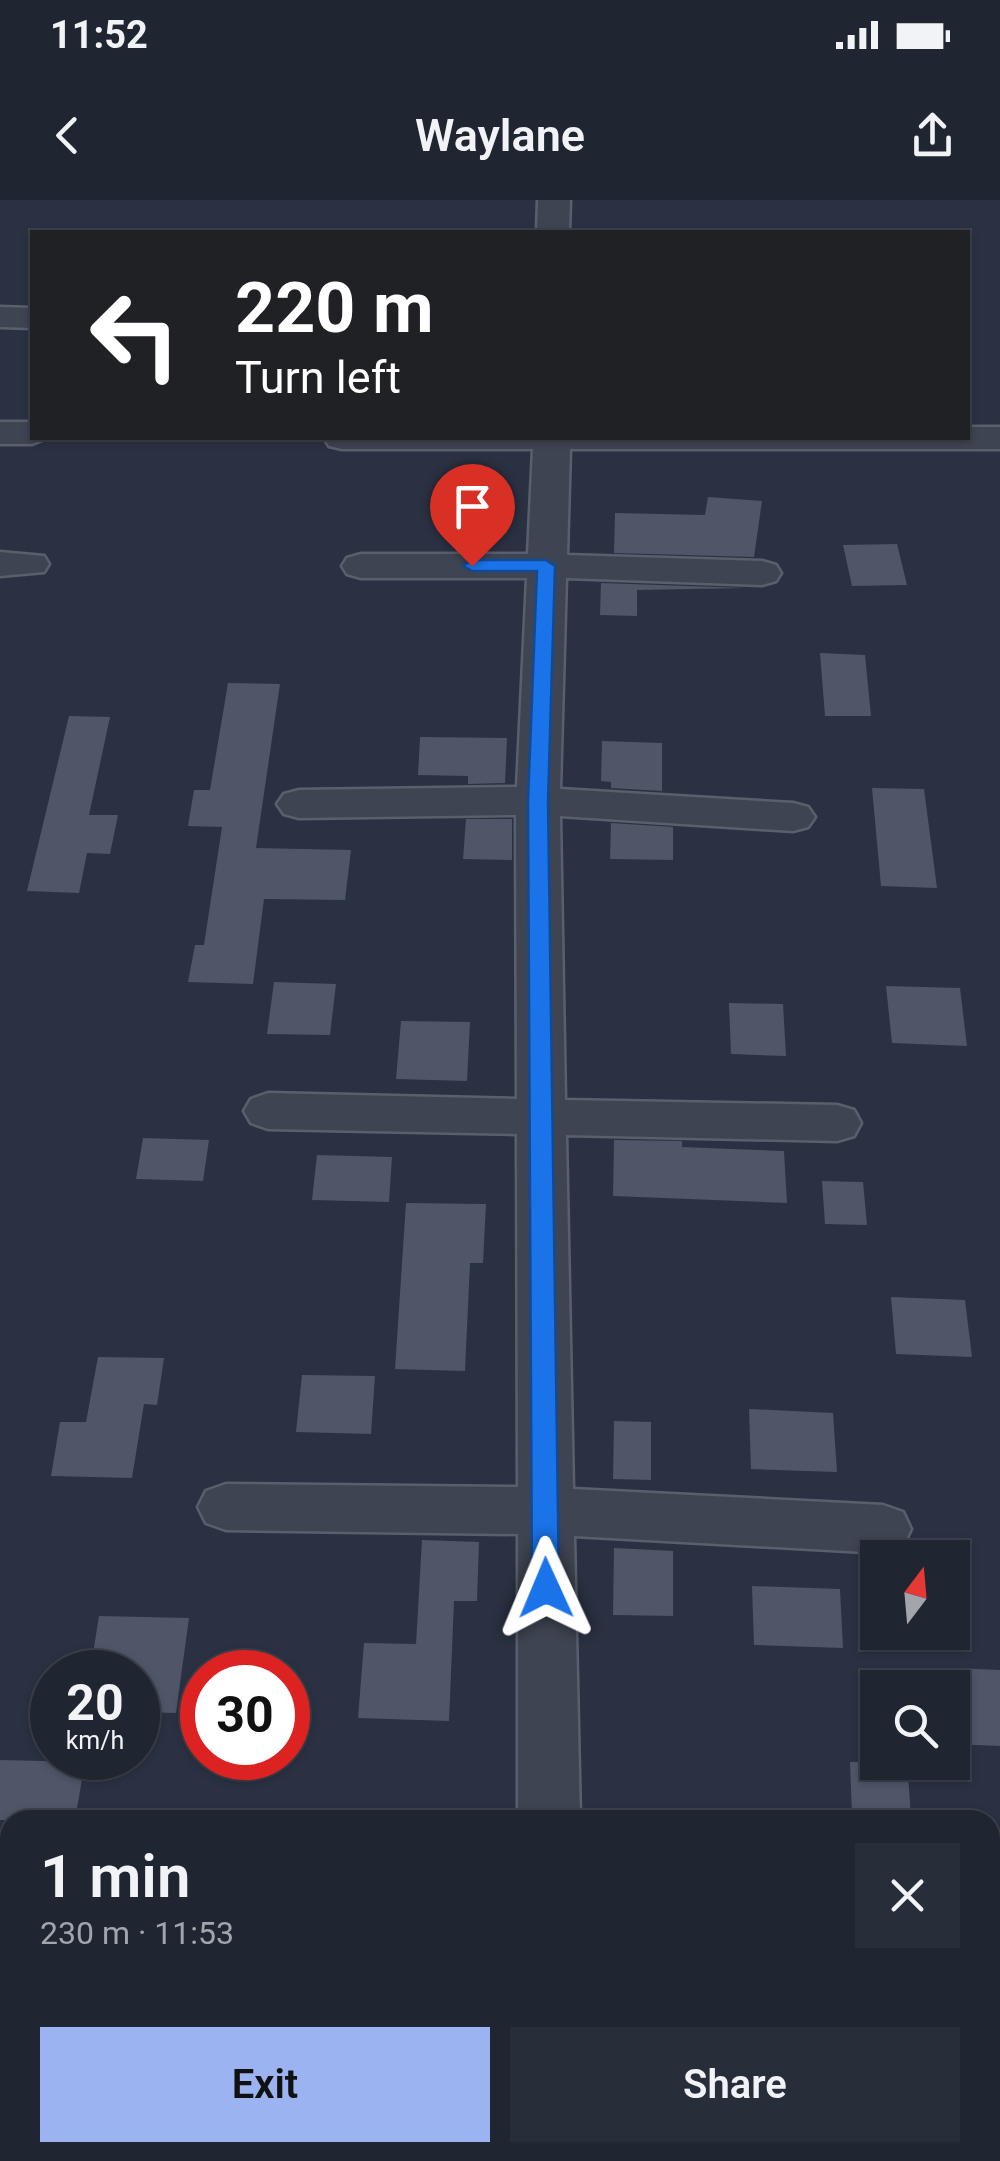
<!DOCTYPE html>
<meta charset="utf-8">
<style>
:root{--surface:#202532;--page:#282d3a;--text:#f1f3f6;--muted:#a2a5ac;--line:#3d424d;--accent:#9bb3f0}
body{margin:0;font-family:Roboto,sans-serif;background:var(--page);color:var(--text);height:100vh;display:flex;flex-direction:column;font-size:38px;white-space:nowrap}
*{box-sizing:border-box;margin:0}
p{font-size:32px;color:var(--muted)}
.icon{flex:none;width:55px;height:55px;fill:none;stroke:currentColor;stroke-width:2;stroke-linecap:round;stroke-linejoin:round}
.map{position:relative;flex:1;overflow:hidden}
.details{position:absolute;left:0px;top:1610px;width:1000px;height:352px;display:flex;flex-direction:column;background:var(--surface);border-radius:30px 30px 0 0;box-shadow:0 2px 8px #0004,0 0 0 2px var(--line)}
.details>*{flex:none}
.hud{position:absolute;left:30px;top:30px;width:940px;height:210px;border-radius:0px;box-shadow:0 2px 8px #0004,0 0 0 2px var(--line);background:#202124;color:#fff;overflow:hidden}
.needle{width:65px;rotate:16deg}
.controls{position:absolute;left:860px;top:1340px;display:grid;gap:20px}
.controls a{display:grid;place-items:center;width:110px;height:110px;border-radius:0px;background:var(--surface);box-shadow:0 2px 8px #0004,0 0 0 2px var(--line);font-size:50px}
.speed{position:absolute;left:30px;top:1450px;display:flex;gap:20px;font-size:50px;font-weight:700;text-align:center}
.speed>*{display:grid;place-content:center;width:130px;height:130px;border-radius:50%;background:var(--surface);box-shadow:0 2px 8px #0004,0 0 0 2px var(--line);line-height:1}
.speed small{font-size:25px;font-weight:400}
.speed .limit{border:15px solid #d22;background:#fff;color:#111}
.pin{position:absolute;display:grid;place-items:center;width:85px;height:85px;color:#fff;margin:-102px -42px;border-radius:50% 50% 50% 0;rotate:-45deg;box-shadow:0 0 10px #0007}
.pin .icon{rotate:45deg}
.me{position:absolute;width:110px;margin:-55px;rotate:359deg;stroke-linejoin:round;filter:drop-shadow(0 0 8px #0008)}
.turn{display:flex;align-items:center;gap:35px;height:210px;padding:0 40px;font-size:45px}
.turn .icon{width:130px;height:130px;stroke-width:2.5}
.turn b{display:block;font-size:70px;line-height:85px}
.round{display:grid;place-items:center;flex:none;width:105px;height:105px;border-radius:0px;background:var(--page)}
.head{display:flex;align-items:center;justify-content:space-between;height:170px;padding:0 40px}
h1{font-size:60px;font-weight:600;line-height:75px}
.button{display:flex;gap:20px;margin-top:auto;padding:20px 40px}
.button a{flex:1;height:115px;border-radius:0px;background:var(--accent);color:#111;font-size:40px;font-weight:600;line-height:115px;text-align:center}
.button a+a{background:var(--page);color:var(--text)}
.status{display:flex;justify-content:space-between;align-items:center;height:70px;padding:0 50px;background:var(--surface);direction:ltr}
.status svg{height:28px;fill:currentColor}
header{display:flex;justify-content:space-between;align-items:center;height:130px;padding:0 40px;background:var(--surface);font-size:45px;font-weight:600}
.map>svg:first-child{display:block}
.building{fill:#4e5668}
.lines{fill:none;stroke-linecap:round;stroke-linejoin:round}
.minor-casing{stroke:#595f6c;stroke-width:5}
.minor{fill:#3e4451;fill-rule:evenodd}
.route{fill:#1a73e8;stroke:#114b97;stroke-width:2.5}
</style>
<div class="status"><b>11:52</b><svg viewBox="0 0 49 12"><path d="M0 12V9h3v3zM5 12V6h3v6zM10 12V3h3v9zM15 12V0h3v12zM26 1h20v11H26zM47 4h2v5h-2z"/></svg></div>
<header><svg class="icon" aria-label="back" viewBox="0 0 24 24"><path d="M15 5l-7 7 7 7"/></svg>Waylane<svg class="icon" aria-label="share" viewBox="0 0 24 24"><path d="M12 15V3M7 8l5-5 5 5M5 13v7h14v-7"/></svg></header>
<div class="map">
<svg width="1000" height="1961" viewBox="0 0 1000 1961">
<rect width="100%" height="100%" fill="#2a3142"/>
<!-- building -->
<path class="building" d="M708 297 762 301 754 357 614 353 615 313 705 315Z
M897 344 907 385 852 386 843 345Z
M601 383 745 388 637 390V416L600 415Z
M820 453 865 455 871 516H825Z
M228 483 280 484 256 648 351 650 345 700 264 699 253 784 188 782 195 745H204L222 627 188 626 194 590H210Z
M69 516 110 517 89 615H118L110 654 87 653 79 693 27 691Z
M420 537 507 538 505 583 468 584V576L418 575Z
M602 541 662 543V591L611 588V582L601 581Z
M872 588 924 589 937 688 881 686Z
M466 619H512V660L463 659Z
M611 623 673 627V660L610 659Z
M274 782 336 784 330 835 267 834Z
M886 786 960 788 967 846 892 843Z
M729 803 783 804 786 856 731 854Z
M401 821 470 822 467 881 396 879Z
M143 938 209 940 203 981 136 979Z
M614 940 682 941V947L784 951 787 1003 613 996Z
M317 955 392 957 389 1002 312 1000Z
M822 981 863 982 867 1025 825 1024Z
M406 1003 486 1004 483 1063H470L465 1171 395 1169Z
M891 1097 965 1100 972 1157 896 1154Z
M98 1157 164 1158 157 1205 144 1204 132 1278 51 1276 60 1222H86Z
M302 1175 375 1176 371 1234 296 1232Z
M749 1209 833 1213 837 1272 751 1269Z
M614 1221 651 1222V1280L613 1279Z
M422 1340 479 1342 477 1401H454L449 1521 358 1518 364 1443 416 1444Z
M614 1348 673 1351V1416L613 1415Z
M752 1386 840 1389 843 1448 754 1445Z
M99 1416 189 1418 176 1513 138 1512V1472H90Z
M952 1468 1000 1470V1546L952 1544Z
M0 1560 85 1562 75 1620H0Z
M850 1562H907L911 1616 852 1614Z"/>
<g class="lines">
<!-- minor casing -->
<g class="minor-casing">
<path id="minor" d="M538 0H570L569 32H537Z
M0 107 32 108V128L0 127Z
M0 222H32V238H47L32 244H0Z
M968 227H1000V249H570L567 355 762 361 776 365 781 373 776 381 762 385 566 378 560 589 793 603 808 607 815 617 808 627 793 631 560 616 565 900 837 905 854 910 861 923 854 936 837 941 566 935 573 1289 883 1305 903 1312 911 1329 903 1346 883 1353 574 1336 580 1620H518V1334L226 1330 206 1323 198 1307 206 1291 226 1284 518 1287 517 934 268 929 251 923 244 911 251 899 268 893 517 899 516 615 299 618 284 614 277 604 284 594 299 590 517 587 527 378H361L347 374 342 366 347 358 361 354H528L533 249H342L329 246 324 238H968Z
M0 352 44 356 49 364 44 372 0 376Z
M520 1952H588V1961H520Z"/>
</g>
<!-- minor -->
<use href="#minor" class="minor"/>
</g>
<!-- route -->
<path class="route" d="M546 360 555 366 548 601 559 1388 555 1396 546 1400 536 1396 532 1388 528 601 537 371H472L463 366 472 360Z"/>
</svg>
<div class="controls">
<a><svg class="needle" viewBox="-14 -14 28 28"><path d="M0-13l5 13h-10z" fill="#e53935"/><path d="M0 13l5-13h-10z" fill="#a2a5ac"/></svg></a>
<a><svg class="icon" aria-label="search" viewBox="0 0 24 24"><circle cx="10" cy="10" r="6"/><path d="M15 15l6 6"/></svg></a>
</div>
<div class="speed"><div>20<small>km/h</small></div><div class="limit">30</div></div>
<div class="pin" style="left:472px;top:366px;background:#d93025"><svg class="icon" aria-label="arrive" viewBox="0 0 24 24"><path d="M6 21V4h12l-3 4 3 4H6"/></svg></div>
<svg class="me" style="left:546px;top:1388px" viewBox="-20 -20 40 40"><path d="M0-17L14 15 0 8-14 15z" fill="#1a73e8" stroke="#fff" stroke-width="4"/></svg>
<div class="hud">
<div class="turn"><svg class="icon" aria-label="left" viewBox="0 0 24 24"><path d="M17 20v-9H6M10 6l-5 5 5 5"/></svg><div><b>220 m</b>Turn left</div></div>
</div>
<section class="details">
<div class="head"><div><h1>1 min</h1><p>230 m · 11:53</p></div><a class="round"><svg class="icon" aria-label="close" viewBox="0 0 24 24"><path d="M6 6l12 12M18 6L6 18"/></svg></a></div>
<div class="button"><a>Exit</a><a>Share</a></div>
</section>
</div>
